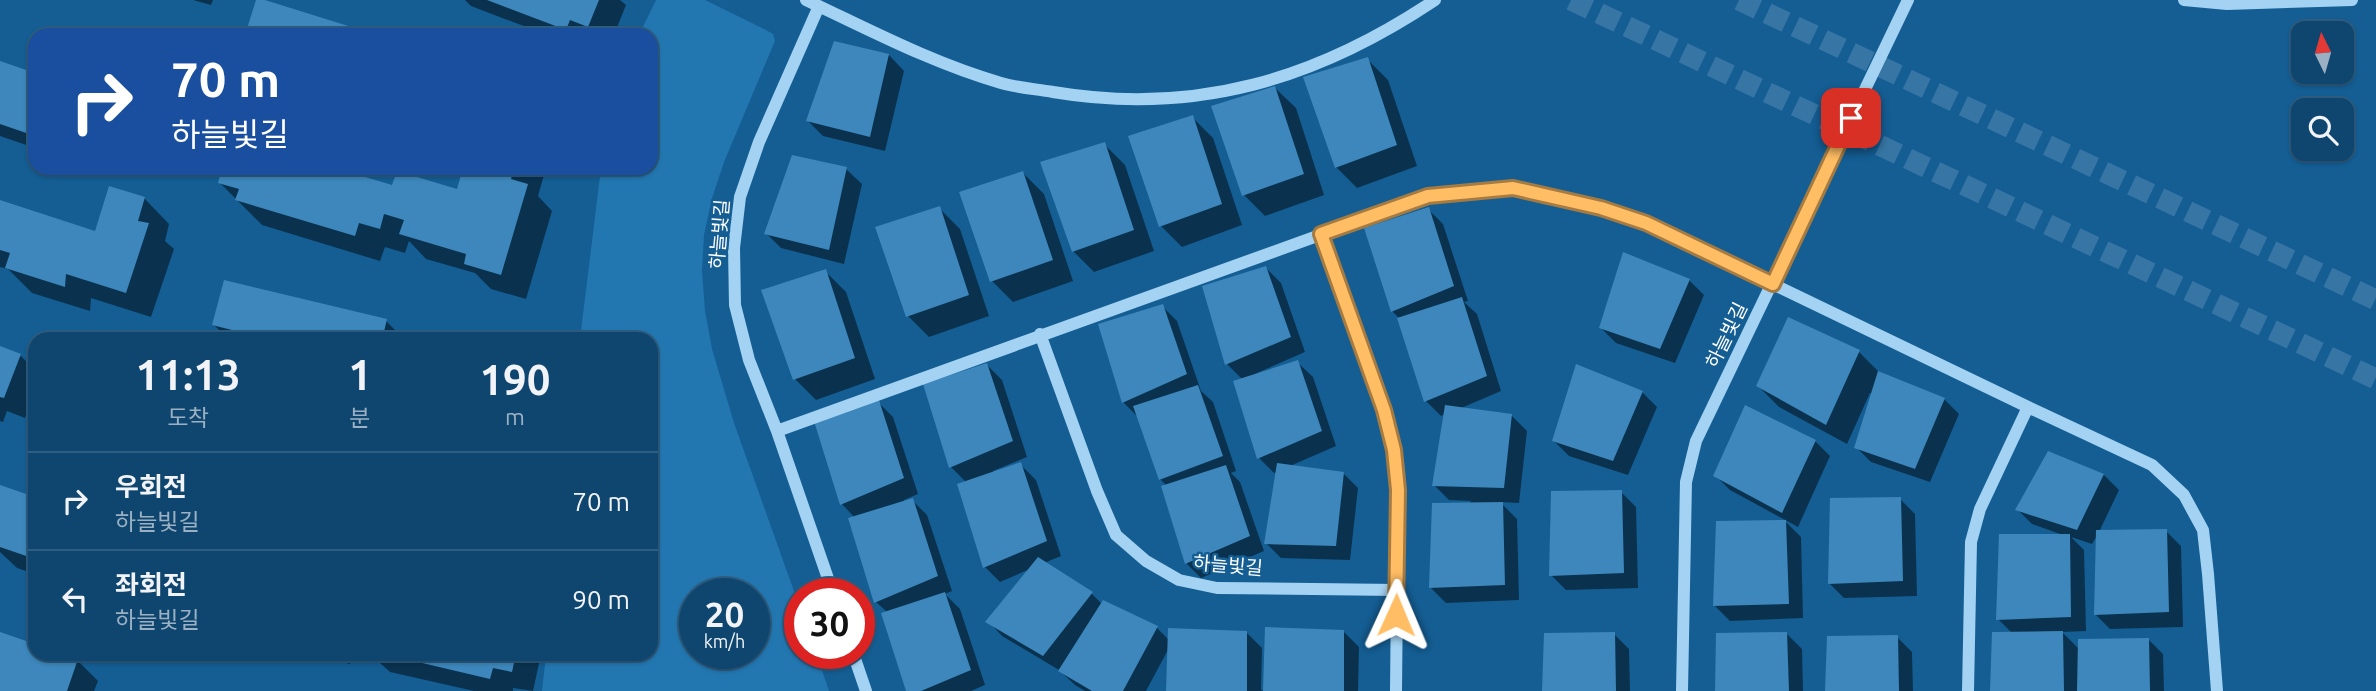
<!DOCTYPE html>
<html lang="ko">
<meta charset="utf-8">
<style>
:root{--surface:#0f466f;--page:#1d5077;--text:#f1f3f6;--muted:#9bb1c3;--line:#2f5e82}
body{margin:0;font-family:Ubuntu,"Noto Sans KR",sans-serif;background:var(--page);color:var(--text);height:100vh;display:flex;flex-direction:column;font-size:26px;white-space:nowrap}
*{box-sizing:border-box;margin:0}
p{font-size:23px;color:var(--muted)}
.icon{flex:none;width:38px;height:38px;fill:none;stroke:currentColor;stroke-width:2;stroke-linecap:round;stroke-linejoin:round}
.map{position:relative;flex:1;overflow:hidden}
.sheet{position:absolute;left:28px;top:332px;width:630px;height:329px;display:flex;flex-direction:column;background:var(--surface);border-radius:21px;box-shadow:0 2px 5px #0004,0 0 0 2px var(--line)}
.sheet>*{flex:none}
.hud{position:absolute;left:28px;top:28px;width:630px;height:147px;border-radius:21px;box-shadow:0 2px 5px #0004,0 0 0 2px var(--line);background:#1a4fa0;color:#fff;overflow:hidden}
.needle{width:46px;rotate:355deg}
.controls{position:absolute;left:2291px;top:21px;display:grid;gap:14px}
.controls a{display:grid;place-items:center;width:63px;height:63px;border-radius:14px;background:var(--surface);box-shadow:0 2px 5px #0004,0 0 0 2px var(--line);font-size:35px}
.speed{position:absolute;left:679px;top:578px;display:flex;gap:14px;font-size:35px;font-weight:700;text-align:center}
.speed>*{display:grid;place-content:center;width:91px;height:91px;border-radius:50%;background:var(--surface);box-shadow:0 2px 5px #0004,0 0 0 2px var(--line);line-height:1}
.speed small{font-size:18px;font-weight:400}
.speed .limit{border:10px solid #d22;background:#fff;color:#111}
.pin{position:absolute;display:grid;place-items:center;width:60px;height:60px;color:#fff;margin:-30px;border-radius:14px;box-shadow:0 4px 10px #0006}
.me{position:absolute;width:77px;margin:-38px;rotate:1deg;stroke-linejoin:round;filter:drop-shadow(0 0 5px #0008)}
.turn{display:flex;align-items:center;gap:24px;height:147px;padding:0 28px;font-size:32px}
.turn .icon{width:91px;height:91px;stroke-width:2.5}
.turn b{display:block;font-size:49px;line-height:60px}
.eta{display:flex;justify-content:space-evenly;align-items:center;height:119px;text-align:center}
.eta b{font-size:42px;font-weight:700;line-height:49px}
ul{padding:0;list-style:none}
li{display:flex;align-items:center;gap:21px;height:98px;padding:0 28px;border-top:2px solid var(--line)}
li div{flex:1}
li b{display:block;font-size:26px}
li em{font-style:normal}
.map>svg:first-child{display:block}
.green{fill:#2377b1;fill-rule:evenodd}
.shadow{fill:#0007}
.building{fill:#3d87bc}
.lines{fill:none;stroke-linecap:round;stroke-linejoin:round}
.highway-tunnel{stroke:#3776a4;stroke-width:21;stroke-dasharray:21 10;stroke-linecap:butt}
.minor{stroke:#a4d2f2;stroke-width:12}
.route-casing{stroke:#a67b41;stroke-width:18}
.route{stroke:#ffbd64;stroke-width:12}
.labels{text-anchor:middle;stroke-width:5;stroke-linejoin:round;paint-order:stroke}
.street-label{font-size:19px;fill:#fff;stroke:#145e94}
</style>
<div class="map">
<svg width="2376" height="691" viewBox="0 0 2376 691">
<rect width="100%" height="100%" fill="#145e94"/>
<!-- green -->
<path class="green" d="M656 0H705L764 29 773 34 775 41 724 162 712 198 704 235 702 271 705 311 712 349 734 423 800 608V653H816L829 691H542L546 655 651 654V340L580 339 601 168H651V35H639ZM695 593H754V653H695Z"/>
<!-- shadow -->
<path class="shadow" d="M193 0H213L211 5Z
M465 0H620L626 5 614 35H547L471 6Z
M889 55 904 71 885 151 823 136 808 121Z
M1367 59 1388 80 1417 166 1357 188 1336 167Z
M0 63 35 75V148L0 136Z
M1275 88 1296 108 1324 195 1265 216 1244 195Z
M1192 117 1213 138 1242 225 1182 247 1161 226Z
M1104 144 1125 165 1154 251 1094 272 1073 251Z
M224 168H329L394 187 458 191 465 168H546L538 196 552 211 526 299 491 289 475 273 426 259 409 241 405 253 385 247 380 261 262 225 220 183Z
M846 169 862 184 844 264 781 248 766 233Z
M1023 173 1044 194 1073 281 1013 302 992 281Z
M144 198 169 224 165 241 174 249 151 317 91 298 90 311 32 293 8 269 0 267V202L97 233Z
M939 208 960 229 989 316 929 337 908 316Z
M1428 209 1443 224 1468 301 1464 302 1477 314 1501 391 1459 409 1512 416 1527 431 1519 503 1500 502 1517 519 1519 600 1446 603 1431 588 1471 501 1449 500 1434 485 1445 414 1441 416 1426 401 1399 318 1392 311Z
M1266 268 1281 283 1305 352 1257 373 1258 375 1297 362 1313 377 1336 446 1290 466 1343 473 1358 488 1350 560 1281 558 1266 543 1277 472 1274 473 1259 458 1236 382 1243 380 1227 364Z
M825 271 846 292 875 379 816 400 795 379Z
M1689 280 1704 295 1675 363 1616 343 1601 328Z
M1162 306 1177 321 1201 391 1213 402 1236 471 1231 473 1240 482 1264 551 1201 578 1186 563 1167 486 1160 479 1138 417 1123 402Z
M386 321 405 340H229L214 325Z
M0 348 20 355 35 370V392L25 418 7 411 3 422 0 421Z
M1859 352 1880 373 1944 399 1959 414 1930 482 1871 462 1856 447 1873 394 1870 393 1847 444 1779 407 1758 386Z
M987 365 1002 380 1027 457 993 471 994 473 1021 465 1036 480 1061 556 1044 563 1092 594 1102 604 1157 628 1169 640 1247 633 1262 648 1261 690 1265 691 1344 632 1359 647 1358 691H1167L1169 648 1146 691H1085L1075 685 1059 670 1002 636 988 621 1030 569 1000 582 985 567 966 482 951 467 925 385Z
M1642 392 1657 407 1628 475 1569 456 1554 441Z
M878 402 893 417 918 494 904 500 905 502 912 500 927 515 952 591 945 594 960 609 985 685 971 691H907L887 612 876 602 855 518 842 504Z
M1815 441 1830 456 1798 527 1730 490 1715 475Z
M2048 453 2104 475 2119 490 2099 532 2166 531 2181 546 2183 627 2110 629 2095 614 2098 534 2092 544 2071 537 2084 550 2086 631 2062 632 2080 650 2148 639 2163 654 2164 691H1992L2012 633 1998 619 2063 535 2032 524 2017 509Z
M0 487 35 498V574L17 568 0 552Z
M1621 492 1636 507 1638 588 1566 590 1551 575Z
M1900 499 1915 514 1917 596 1844 598 1829 583Z
M1786 522 1801 537 1803 618 1730 621 1715 606Z
M0 634 35 646V654L77 660 98 681 94 691H0Z
M1614 634 1629 649 1630 691H1544Z
M1787 634 1802 649 1803 691H1717Z
M1897 637 1912 652 1913 691H1827Z
M309 654H352L350 664Z
M370 654H541L533 691 513 688V691H474L390 672Z"/>
<!-- building -->
<path class="building" d="M256 0H265L377 35H245Z
M487 0H599L588 27 570 20 566 30Z
M834 41 889 54 870 137 806 121Z
M1368 57 1397 145 1335 168 1303 77Z
M0 61 35 73V136L0 124Z
M1275 86 1304 174 1242 196 1211 106Z
M1193 115 1222 204 1159 227 1128 136Z
M1105 142 1134 230 1072 252 1040 162Z
M792 155 847 167 829 250 764 234Z
M222 168H335L392 185 397 171 457 189 463 168H514L511 179 528 184 501 275 464 264 466 254 399 234 404 220 384 214 380 229 359 223 355 236 235 200 239 189 218 183Z
M1023 171 1053 260 990 282 959 192Z
M109 186 145 197 138 221 149 223 126 293 66 274 65 287 5 268 10 253 0 250V200L95 231Z
M940 206 969 295 906 317 875 227Z
M1429 207 1454 286 1391 312 1364 228Z
M1623 252 1690 279 1660 349 1599 328Z
M1266 266 1291 337 1225 365 1202 286Z
M826 269 855 358 793 380 761 290Z
M224 280 387 319 382 340H230L232 330 212 325Z
M1462 297 1487 376 1424 402 1397 318Z
M1163 304 1187 374 1122 403 1098 324Z
M1788 317 1860 350 1826 425 1756 386Z
M0 346 21 354 4 398 0 397Z
M1298 360 1322 431 1257 459 1233 381Z
M987 363 1013 441 949 468 923 384Z
M1576 364 1643 391 1613 461 1552 441Z
M1878 371 1945 398 1915 469 1854 448Z
M1198 385 1223 456 1159 480 1133 406Z
M879 400 904 478 840 505 814 421Z
M1445 405 1512 414 1504 488 1432 486Z
M1745 405 1816 440 1782 513 1713 476Z
M2048 451 2104 474 2077 530 2015 510Z
M1021 462 1047 541 983 568 957 484Z
M1277 463 1344 472 1336 546 1264 544Z
M1226 465 1250 536 1185 564 1161 486Z
M0 485 35 497V559L0 547Z
M1622 490 1624 573 1549 576 1551 491Z
M1901 497 1903 581 1828 584 1830 498Z
M913 498 938 576 874 603 848 518Z
M1503 502 1505 585 1429 588 1432 503Z
M1786 520 1789 604 1713 606 1716 521Z
M2167 529 2169 612 2094 615 2096 530Z
M1999 534H2070L2071 617 1996 620Z
M1038 557 1093 592 1043 656 985 622Z
M945 592 971 670 921 691H906L881 613Z
M1103 600 1158 626 1123 691H1092L1058 671Z
M1265 627 1344 630V691H1263Z
M1168 628 1247 631V691H1166Z
M2063 631 2064 691H1990L1992 632Z
M0 632 35 644V654H66L78 659 67 691H0Z
M1615 632 1616 691H1542L1544 633Z
M1787 632 1789 691H1715L1716 633Z
M1898 635 1899 691H1825L1827 636Z
M2149 638 2150 691H2077L2078 639Z
M384 654H516L512 672 493 668 490 679Z"/>
<g class="lines">
<!-- highway-tunnel -->
<path class="highway-tunnel" d="M1571 0 2376 379
M1739 0 2376 300"/>
<!-- minor -->
<path class="minor" d="M806 0C870 30 932 63 1001 83 1018 88 1036 89 1053 92 1196 116 1317 79 1435 0
M2184 0 2227 4 2352 0
M819 6 759 142 740 197 734 248 735 305 749 360 777 431 833 593
M1321 234 1384 410 1394 450 1398 490 1396 691
M1040 334 1097 491 1116 535 1146 561 1179 580 1217 588 1397 590
M777 431 1428 196 1513 188 1601 208 1646 223 2028 407 2152 465 2184 495 2203 530 2208 574 2217 691
M853 653 866 691
M1682 691 1686 482 1696 441 1908 0
M1968 691 1971 542 1980 509 2028 407"/>
</g>
<g class="lines">
<!-- route casing -->
<g class="route-casing">
<path id="route" d="M1396 615 1398 490 1394 450 1384 410 1321 234 1428 196 1513 188 1601 208 1646 223 1773 284 1851 118"/>
</g>
<!-- route -->
<use href="#route" class="route"/>
</g>
<g class="labels">
<!-- street labels -->
<g class="street-label">
<text transform="translate(719 234) rotate(-85)" y="7">하늘빛길</text>
<text transform="translate(1726 335) rotate(-64)" y="7">하늘빛길</text>
<text transform="translate(1228 565) rotate(5)" y="7">하늘빛길</text>
</g>
</g>
</svg>
<div class="controls">
<a><svg class="needle" viewBox="-14 -14 28 28"><path d="M0-13l5 13h-10z" fill="#e53935"/><path d="M0 13l5-13h-10z" fill="#9bb1c3"/></svg></a>
<a><svg class="icon" aria-label="search" viewBox="0 0 24 24"><circle cx="10" cy="10" r="6"/><path d="M15 15l6 6"/></svg></a>
</div>
<div class="speed"><div>20<small>km/h</small></div><div class="limit">30</div></div>
<div class="pin" style="left:1851px;top:118px;background:#d93025"><svg class="icon" aria-label="arrive" viewBox="0 0 24 24"><path d="M6 21V4h12l-3 4 3 4H6"/></svg></div>
<svg class="me" style="left:1396px;top:615px" viewBox="-20 -20 40 40"><path d="M0-17L14 15 0 8-14 15z" fill="#ffbd64" stroke="#fff" stroke-width="4"/></svg>
<div class="hud">
<div class="turn"><svg class="icon" aria-label="right" viewBox="0 0 24 24"><path d="M7 20v-9h11M14 6l5 5-5 5"/></svg><div><b>70 m</b>하늘빛길</div></div>
</div>
<section class="sheet">
<div class="eta">
<div><b>11:13</b><p>도착</p></div>
<div><b>1</b><p>분</p></div>
<div><b>190</b><p>m</p></div>
</div>
<ul>
<li><svg class="icon" aria-label="right" viewBox="0 0 24 24"><path d="M7 20v-9h11M14 6l5 5-5 5"/></svg><div><b>우회전</b><p>하늘빛길</p></div><em>70 m</em></li>
<li><svg class="icon" aria-label="left" viewBox="0 0 24 24"><path d="M17 20v-9H6M10 6l-5 5 5 5"/></svg><div><b>좌회전</b><p>하늘빛길</p></div><em>90 m</em></li>
</ul>
</section>
</div>
